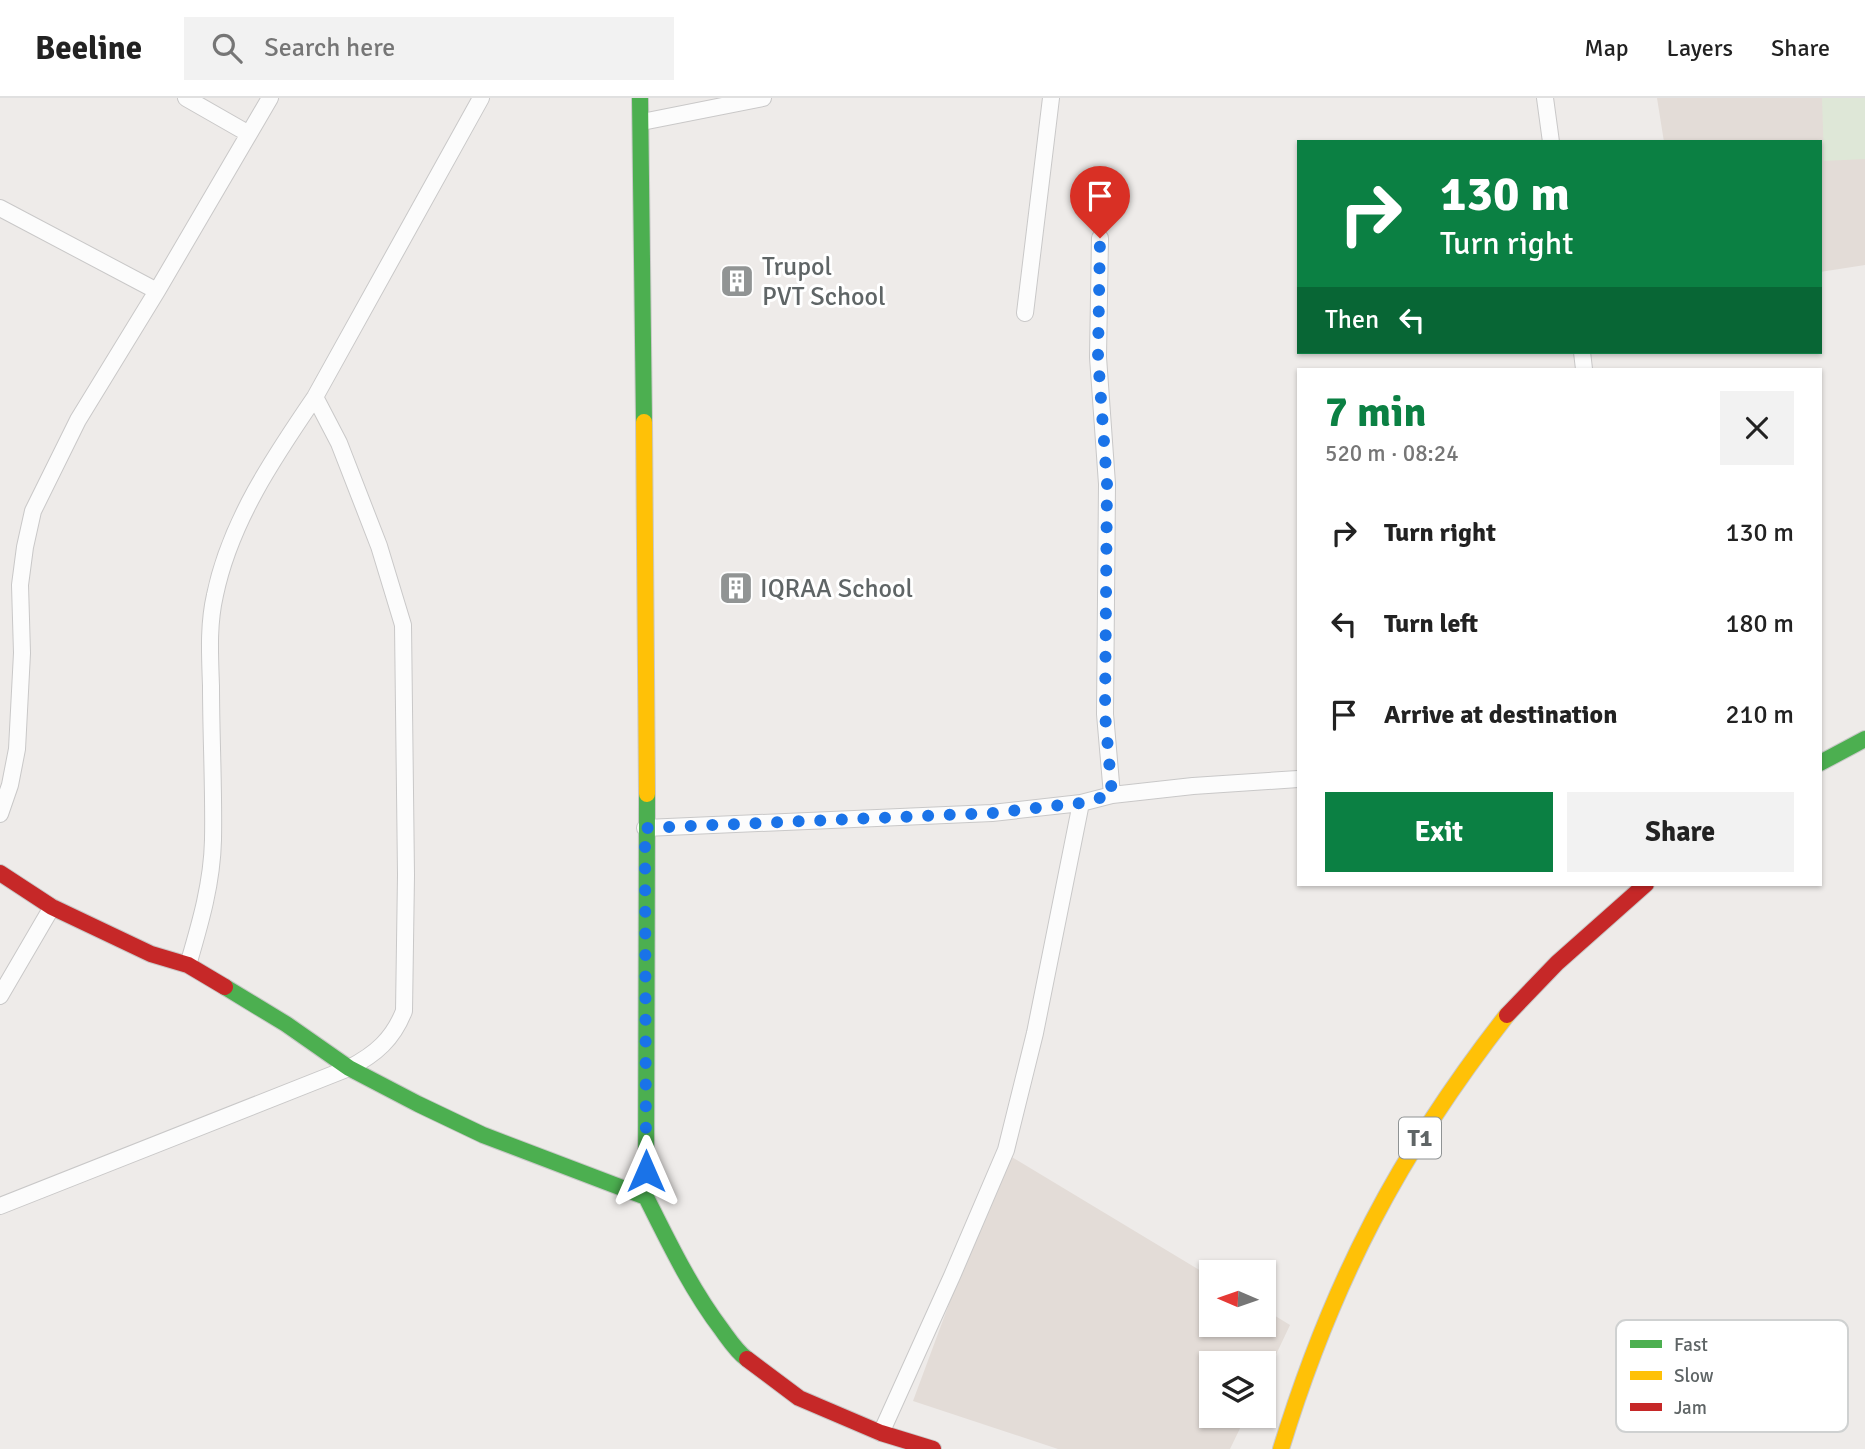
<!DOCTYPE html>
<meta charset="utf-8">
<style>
:root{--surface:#fff;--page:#f2f2f2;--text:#222;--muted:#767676;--line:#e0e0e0;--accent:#0b8043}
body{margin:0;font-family:Signika,sans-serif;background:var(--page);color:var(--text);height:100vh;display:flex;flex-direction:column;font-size:26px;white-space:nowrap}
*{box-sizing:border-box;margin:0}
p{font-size:23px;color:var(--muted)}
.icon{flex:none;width:38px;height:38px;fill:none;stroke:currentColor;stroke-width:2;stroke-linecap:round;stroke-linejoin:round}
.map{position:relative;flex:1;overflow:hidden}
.side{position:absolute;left:1297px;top:270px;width:525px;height:518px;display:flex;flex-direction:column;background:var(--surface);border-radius:0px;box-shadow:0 2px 5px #0004}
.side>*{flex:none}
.top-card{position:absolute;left:1297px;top:42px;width:525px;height:214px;border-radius:0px;box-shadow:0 2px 5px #0004;background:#0b8043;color:#fff;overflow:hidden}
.needle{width:46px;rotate:272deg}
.buttons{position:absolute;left:1199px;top:1162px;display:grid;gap:14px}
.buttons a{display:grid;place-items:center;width:77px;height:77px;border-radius:0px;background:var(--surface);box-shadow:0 2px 5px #0004;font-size:35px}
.pin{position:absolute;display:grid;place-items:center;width:60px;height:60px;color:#fff;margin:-72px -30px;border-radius:50% 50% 50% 0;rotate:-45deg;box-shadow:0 0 7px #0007}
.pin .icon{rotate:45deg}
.me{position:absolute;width:77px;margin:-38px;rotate:0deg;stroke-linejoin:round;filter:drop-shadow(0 0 5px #0008)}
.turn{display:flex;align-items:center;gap:24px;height:147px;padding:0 28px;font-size:32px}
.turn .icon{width:91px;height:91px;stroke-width:2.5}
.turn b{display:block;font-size:49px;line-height:60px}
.then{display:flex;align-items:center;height:66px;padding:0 28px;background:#0003;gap:14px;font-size:26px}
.round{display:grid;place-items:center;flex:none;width:74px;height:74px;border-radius:0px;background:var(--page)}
.headline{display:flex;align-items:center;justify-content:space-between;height:119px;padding:0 28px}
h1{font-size:42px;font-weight:800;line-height:52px;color:var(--accent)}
.action{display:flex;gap:14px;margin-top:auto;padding:14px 28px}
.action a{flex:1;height:80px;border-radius:0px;background:var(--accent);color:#fff;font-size:28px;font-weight:800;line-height:80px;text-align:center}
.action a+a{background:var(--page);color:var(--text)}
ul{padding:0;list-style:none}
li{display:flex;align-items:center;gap:21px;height:91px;padding:0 28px}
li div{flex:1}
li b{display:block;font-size:26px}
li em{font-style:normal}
header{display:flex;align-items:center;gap:42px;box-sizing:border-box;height:98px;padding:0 35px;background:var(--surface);border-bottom:2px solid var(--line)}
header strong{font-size:33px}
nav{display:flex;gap:38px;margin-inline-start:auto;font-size:24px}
.search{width:490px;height:63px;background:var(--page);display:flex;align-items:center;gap:18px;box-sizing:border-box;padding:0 24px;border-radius:0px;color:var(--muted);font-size:26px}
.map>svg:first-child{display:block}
.commercial{fill:#e3dcd7}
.green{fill:#dee7d7}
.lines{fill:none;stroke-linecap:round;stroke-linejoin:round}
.street-casing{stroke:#c9c8c8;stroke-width:18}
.fast-casing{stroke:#c9c9c8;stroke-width:18}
.slow-casing{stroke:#c9c9c8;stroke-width:18}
.jam-casing{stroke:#c9c9c8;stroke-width:18}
.street{stroke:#fcfcfc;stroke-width:16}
.fast{stroke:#4caf50;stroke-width:16}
.slow{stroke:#ffc107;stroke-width:16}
.jam{stroke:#c62828;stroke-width:16}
.route{stroke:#1a73e8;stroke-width:12;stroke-dasharray:0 21.6}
.labels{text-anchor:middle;stroke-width:6;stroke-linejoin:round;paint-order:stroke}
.shield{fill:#fff;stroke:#8f9394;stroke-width:2}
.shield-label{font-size:24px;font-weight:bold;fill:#5f6566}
.poi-label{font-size:26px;fill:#5f6566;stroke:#fff;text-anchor:start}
.key{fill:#fff;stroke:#cfd1d1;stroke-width:2}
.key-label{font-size:19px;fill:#5f6566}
</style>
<header>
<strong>Beeline</strong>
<div class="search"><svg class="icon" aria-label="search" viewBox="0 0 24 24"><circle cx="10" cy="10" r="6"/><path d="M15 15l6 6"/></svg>Search here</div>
<nav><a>Map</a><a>Layers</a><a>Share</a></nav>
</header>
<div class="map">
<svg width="1865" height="1351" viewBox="0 0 1865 1351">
<rect width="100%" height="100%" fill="#eeebe9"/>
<!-- commercial -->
<path class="commercial" d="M1657 0H1865V167L1820 174V44H1664Z
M1005 1055 1211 1179V1227H1264V1211L1290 1227 1264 1282V1265H1211V1318H1246L1230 1351H1058L913 1303Z"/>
<!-- green -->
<path class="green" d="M1822 0H1865V61L1824 63Z"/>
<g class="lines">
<!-- street casing -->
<g class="street-casing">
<path id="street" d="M186 0 249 36
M1545 0 1551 44
M642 24 763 0
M0 110 157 193
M1100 140 1098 259 1107 386 1105 616 1112 697
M1025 215 1051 0
M1582 254 1584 271
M0 716 10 687 17 651 22 555 20 487 25 449 33 413 78 322 157 193 270 0
M645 730 992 715 1081 705 1112 697 1193 688 1298 681
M188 867C200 826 212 786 213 742 214 691 211 639 211 588 210 558 208 527 215 497 230 424 274 359 315 299L481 0
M0 898 52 809
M0 1108 349 970C376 956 393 941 404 913L406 777 403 527 379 448 339 345 315 299
M881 1335 952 1178 1006 1052 1035 935 1081 705"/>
</g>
<!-- fast casing -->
<g class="fast-casing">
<path id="fast" d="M640 0 644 324
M1820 665 1865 641
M225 889 286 926 349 970 418 1006 483 1037 646 1099C669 1145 691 1191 722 1232 730 1243 737 1254 747 1261
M646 1099 647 696"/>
</g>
<!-- slow casing -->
<g class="slow-casing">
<path id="slow" d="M644 324 647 696
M1281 1351C1332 1184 1399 1055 1507 917"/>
</g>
<!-- jam casing -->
<g class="jam-casing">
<path id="jam" d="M0 775 52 809 151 856 188 867 225 889
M1507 917 1557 865 1646 786
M747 1261 799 1300 881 1335 933 1351"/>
</g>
<!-- street -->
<use href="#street" class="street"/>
<!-- fast -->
<use href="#fast" class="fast"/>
<!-- slow -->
<use href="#slow" class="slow"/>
<!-- jam -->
<use href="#jam" class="jam"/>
</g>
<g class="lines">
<!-- route -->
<path class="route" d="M646 1073 645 730 992 715 1080 705 1112 697 1105 616 1107 386 1098 259 1100 140"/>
</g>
<!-- icons -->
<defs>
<g id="building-square" transform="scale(1.75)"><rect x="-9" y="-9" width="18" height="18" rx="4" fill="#919494" stroke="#fff"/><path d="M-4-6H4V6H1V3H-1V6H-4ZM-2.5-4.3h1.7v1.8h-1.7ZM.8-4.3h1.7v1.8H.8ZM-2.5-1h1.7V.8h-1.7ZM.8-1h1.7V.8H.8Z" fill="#fff"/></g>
</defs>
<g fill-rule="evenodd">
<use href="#building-square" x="737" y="183"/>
<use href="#building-square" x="736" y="490"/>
</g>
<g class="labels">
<!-- shield labels -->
<rect class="shield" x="1399" y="1019.5" width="42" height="41" rx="5"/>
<g class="shield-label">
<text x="1420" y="1048">T1</text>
</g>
<!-- poi labels -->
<g class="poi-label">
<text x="762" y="177">Trupol<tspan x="762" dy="30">PVT School</tspan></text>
<text x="760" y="499">IQRAA School</text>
</g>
</g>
<!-- legend -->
<rect x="1616" y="1222" width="232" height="112" rx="10" class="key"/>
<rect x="1630" y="1242" width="32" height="8" fill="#4caf50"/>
<rect x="1630" y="1273" width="32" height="9" fill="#ffc107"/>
<rect x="1630" y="1305" width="32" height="8" fill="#c62828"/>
<g class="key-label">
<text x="1674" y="1253">Fast</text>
<text x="1674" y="1284">Slow</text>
<text x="1674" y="1316">Jam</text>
</g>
</svg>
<div class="buttons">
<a><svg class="needle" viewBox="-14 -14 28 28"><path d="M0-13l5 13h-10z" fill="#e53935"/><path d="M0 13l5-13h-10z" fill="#767676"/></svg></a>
<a><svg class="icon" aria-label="layers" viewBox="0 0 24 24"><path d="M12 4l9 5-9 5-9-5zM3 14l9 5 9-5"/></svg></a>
</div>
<div class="pin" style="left:1100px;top:140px;background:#d93025"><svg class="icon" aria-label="arrive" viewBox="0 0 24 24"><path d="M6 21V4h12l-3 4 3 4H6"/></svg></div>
<svg class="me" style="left:646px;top:1073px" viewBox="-20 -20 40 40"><path d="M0-17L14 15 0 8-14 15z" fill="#1a73e8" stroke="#fff" stroke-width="4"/></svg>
<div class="top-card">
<div class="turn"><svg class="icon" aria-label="right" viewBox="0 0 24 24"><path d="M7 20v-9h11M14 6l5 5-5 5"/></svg><div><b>130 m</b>Turn right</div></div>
<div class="then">Then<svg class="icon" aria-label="left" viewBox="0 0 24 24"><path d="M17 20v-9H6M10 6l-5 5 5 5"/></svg></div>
</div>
<section class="side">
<div class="headline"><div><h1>7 min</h1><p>520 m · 08:24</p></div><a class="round"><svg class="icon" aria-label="close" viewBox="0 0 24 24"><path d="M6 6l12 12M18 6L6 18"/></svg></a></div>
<ul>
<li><svg class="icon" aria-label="right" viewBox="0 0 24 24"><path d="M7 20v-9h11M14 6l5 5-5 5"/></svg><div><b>Turn right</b></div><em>130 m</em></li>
<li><svg class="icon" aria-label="left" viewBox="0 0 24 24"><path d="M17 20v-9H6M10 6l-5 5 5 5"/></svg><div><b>Turn left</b></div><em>180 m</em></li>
<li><svg class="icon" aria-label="arrive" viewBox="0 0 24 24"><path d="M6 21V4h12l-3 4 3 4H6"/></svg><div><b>Arrive at destination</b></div><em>210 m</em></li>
</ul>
<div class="action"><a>Exit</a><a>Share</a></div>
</section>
</div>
